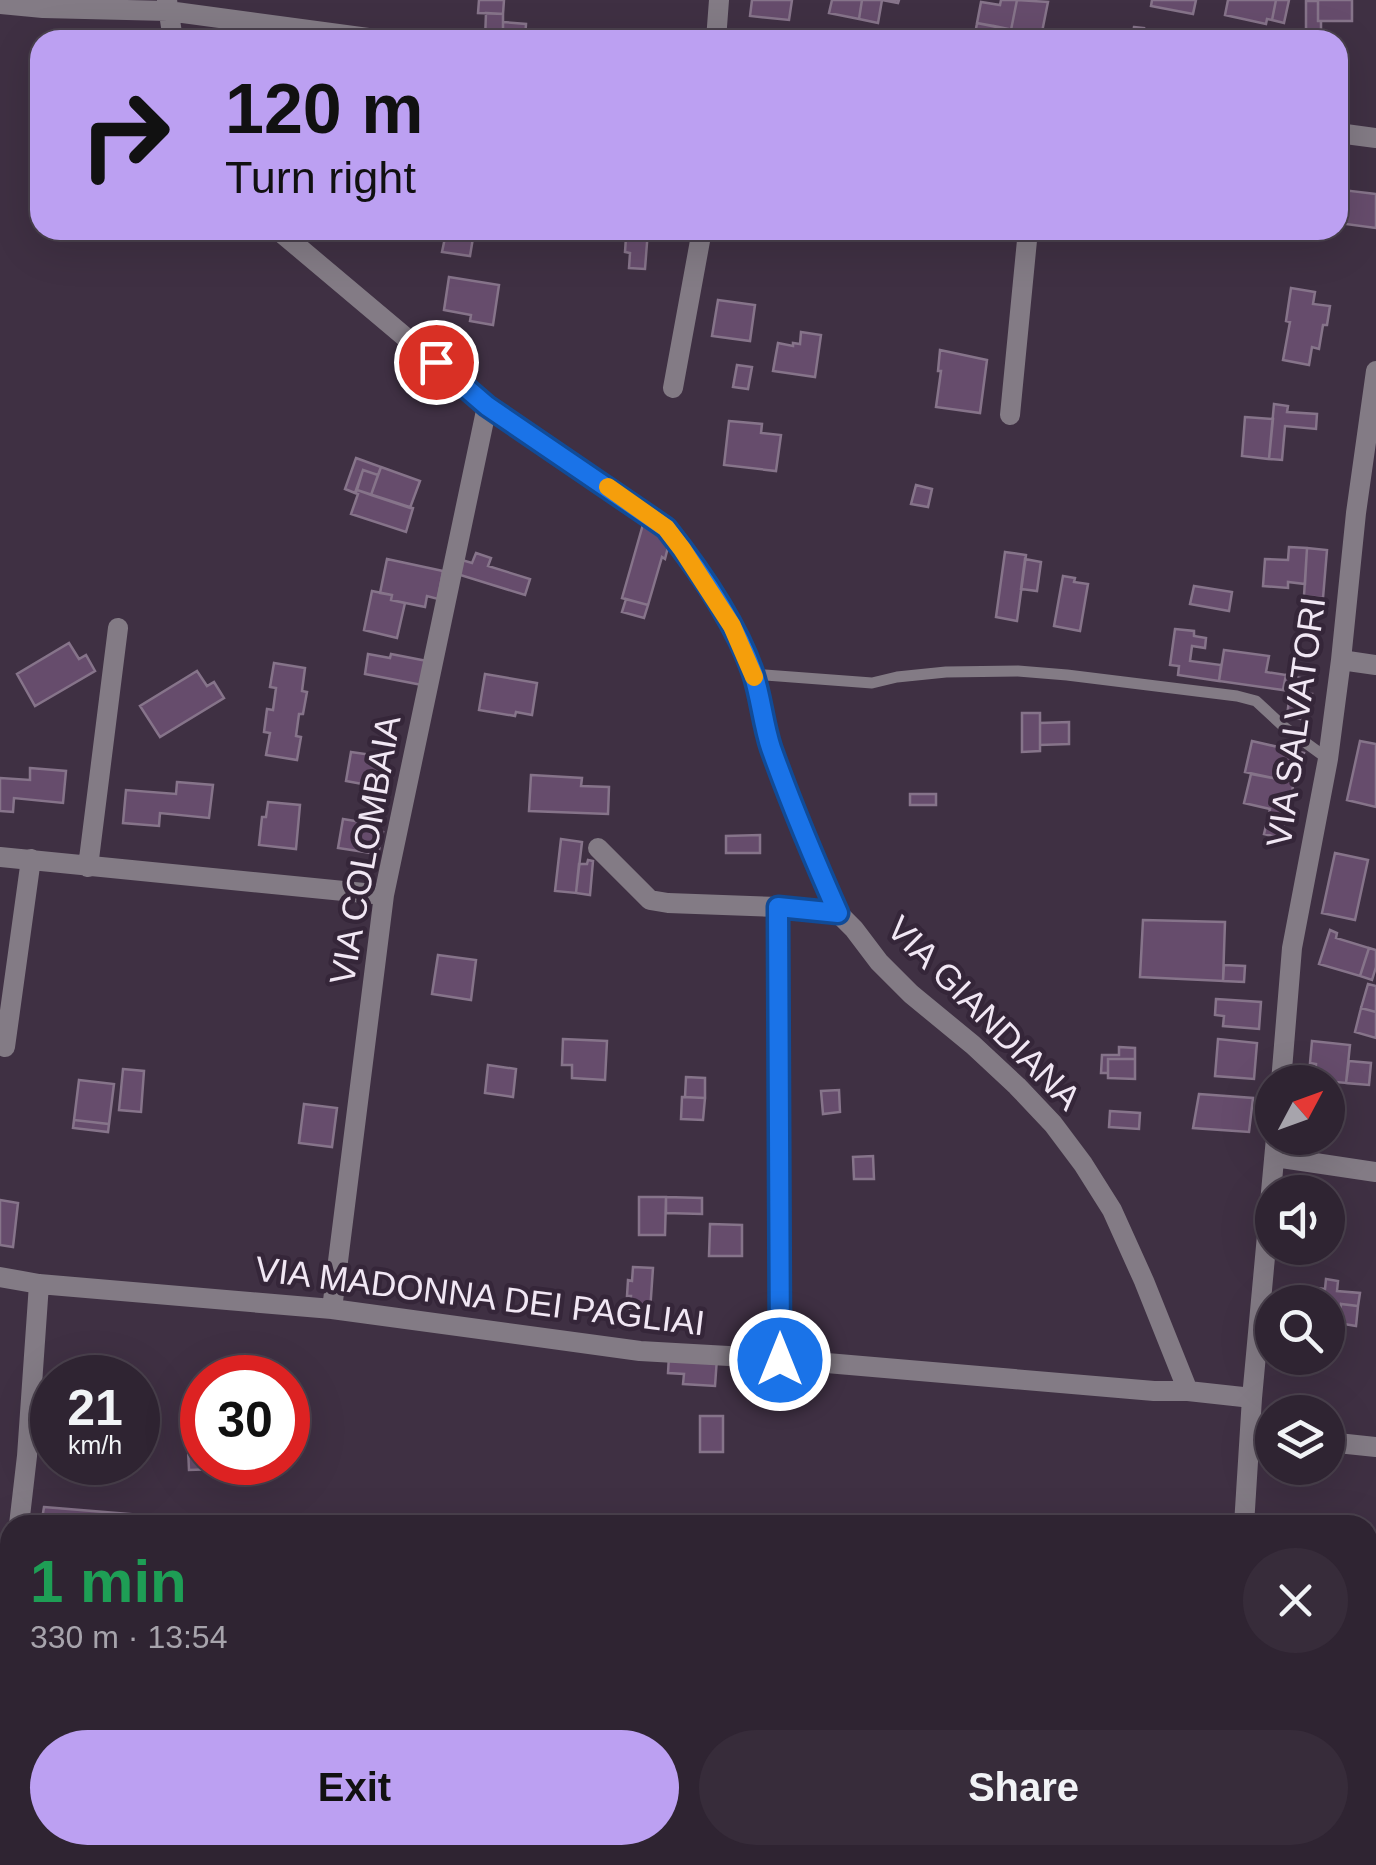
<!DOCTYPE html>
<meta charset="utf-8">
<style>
:root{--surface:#2f2432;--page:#372c3a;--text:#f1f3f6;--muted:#a7a4ac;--line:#4a414d;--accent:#bca0f2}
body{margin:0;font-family:Helvetica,sans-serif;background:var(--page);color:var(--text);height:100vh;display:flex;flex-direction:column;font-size:38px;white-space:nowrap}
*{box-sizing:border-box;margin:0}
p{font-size:32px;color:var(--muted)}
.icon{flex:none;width:55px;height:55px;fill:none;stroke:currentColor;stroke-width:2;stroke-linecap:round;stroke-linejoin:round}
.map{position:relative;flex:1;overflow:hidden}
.drawer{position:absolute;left:0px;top:1515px;width:1378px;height:350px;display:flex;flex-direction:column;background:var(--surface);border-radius:30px 30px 0 0;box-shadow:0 10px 40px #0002,0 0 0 2px var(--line)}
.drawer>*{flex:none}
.hud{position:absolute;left:30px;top:30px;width:1318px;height:210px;border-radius:30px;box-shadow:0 10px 40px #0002,0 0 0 2px var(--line);background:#bca0f2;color:#111;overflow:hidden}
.needle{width:65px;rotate:49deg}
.buttons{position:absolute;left:1255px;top:1065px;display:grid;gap:20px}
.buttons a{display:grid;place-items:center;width:90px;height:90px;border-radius:50%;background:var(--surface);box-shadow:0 10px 40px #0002,0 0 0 2px var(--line);font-size:50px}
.speed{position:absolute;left:30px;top:1355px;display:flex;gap:20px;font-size:50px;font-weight:700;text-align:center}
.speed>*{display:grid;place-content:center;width:130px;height:130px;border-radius:50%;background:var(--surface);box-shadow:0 10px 40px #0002,0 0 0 2px var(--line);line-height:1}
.speed small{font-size:25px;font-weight:400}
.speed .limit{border:15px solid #d22;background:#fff;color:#111}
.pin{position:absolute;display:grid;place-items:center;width:85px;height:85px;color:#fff;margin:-42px;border:5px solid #fff;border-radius:50%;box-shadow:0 2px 10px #0007}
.me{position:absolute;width:110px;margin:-55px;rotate:0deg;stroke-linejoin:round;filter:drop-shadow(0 0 8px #0008)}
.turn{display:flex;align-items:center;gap:35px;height:210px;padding:0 30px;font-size:45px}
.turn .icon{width:130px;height:130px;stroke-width:2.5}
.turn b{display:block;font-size:70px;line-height:85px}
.round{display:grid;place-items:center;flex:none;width:105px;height:105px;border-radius:52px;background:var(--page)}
.overview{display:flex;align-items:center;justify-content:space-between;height:170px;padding:0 30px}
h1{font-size:60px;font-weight:700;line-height:75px;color:#1e9e55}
.button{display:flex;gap:20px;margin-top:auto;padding:20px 30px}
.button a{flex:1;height:115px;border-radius:60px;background:var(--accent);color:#111;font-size:40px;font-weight:700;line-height:115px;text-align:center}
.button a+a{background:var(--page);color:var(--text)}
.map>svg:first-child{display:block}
.building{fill:#664c6c;stroke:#86748a;stroke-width:2.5}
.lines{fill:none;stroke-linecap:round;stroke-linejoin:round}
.lane{stroke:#837b85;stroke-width:11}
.street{stroke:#837b85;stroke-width:20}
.route-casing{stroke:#114b97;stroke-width:25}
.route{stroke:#1a73e8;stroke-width:18}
.slow{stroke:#f59e0b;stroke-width:18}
.labels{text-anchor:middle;stroke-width:9;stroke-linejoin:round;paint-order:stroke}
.street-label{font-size:35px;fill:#f1e7f4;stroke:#352639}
</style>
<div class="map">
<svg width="1376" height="1865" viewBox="0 0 1376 1865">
<rect width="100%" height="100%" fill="#3f3043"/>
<!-- building -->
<path class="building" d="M479 0H504L503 14 478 13Z
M752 0H792L789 20 750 16Z
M832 0H862L859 19 829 13Z
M862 0H899L898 3 882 0 878 23 859 19Z
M1001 0H1017L1011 30 977 23 981 2 1000 5Z
M1017 0 1048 2 1041 37 1011 30Z
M1152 0H1196L1193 14 1151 6Z
M1228 0H1276L1272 20 1267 19 1266 24 1225 15Z
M1276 0H1289L1284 23 1272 20Z
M1318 0H1352V21H1318Z
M1306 1H1318V21H1321V39H1306Z
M486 13 503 14V40H485Z
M503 22 526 24 525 40H503Z
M977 23 994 26 993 39 997 40H974Z
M994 26 1027 33 1025 40 993 39Z
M1134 27 1144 28 1143 36 1152 38V40H1115L1116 32 1133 34Z
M1338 185 1342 186V190L1376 194V228L1338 223Z
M630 230H648L645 269 629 268 630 253 625 252 626 237H630Z
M446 233 473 238 470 256 442 252Z
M449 277 499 285 493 325 470 321 471 315 444 310Z
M1291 288 1315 292 1313 304 1330 306 1327 325H1323L1319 349 1312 347 1309 365 1283 360 1290 322 1286 321Z
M718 300 755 305 750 341 712 336Z
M801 332 821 335 815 377 773 371 778 343 793 346V343L800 344Z
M940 350 987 360 980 413 936 407 941 371H938Z
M737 365 752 367 748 389 733 387Z
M1274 404 1288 406 1287 412 1317 414 1316 429 1285 426 1282 460 1269 459Z
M1245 417 1273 419 1269 459 1242 456Z
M729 421 762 424 761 433 781 435 776 471 724 465Z
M356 458 381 467 378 475 363 470 355 493 345 489Z
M381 467 420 481 410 508 371 495Z
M363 470 378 475 371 495 357 490Z
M916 485 932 489 928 507 911 504Z
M357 490 413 508 406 532 351 514 358 494 355 493Z
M644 521 669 543 665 559 662 557 648 605 622 598Z
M1289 547 1307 548 1305 584 1288 582V588L1263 586 1265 559 1288 560Z
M1307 548 1327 550 1323 598 1304 596Z
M1005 552 1026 555 1017 621 996 617Z
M476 553 491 558 488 566 530 579 525 595 457 574 462 560 472 563Z
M387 559 443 571 438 599 427 596 425 607 391 600 392 595 380 593Z
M1025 559 1041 562 1037 591 1021 589Z
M1063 576 1075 578 1074 582 1088 584 1080 631 1054 626Z
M1194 586 1232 592 1229 611 1190 604Z
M372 591 392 595 391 600 405 603 397 638 364 630Z
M626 599 648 605 644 618 622 612Z
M1175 629 1194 631V636L1206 638 1205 648 1192 646 1190 661 1221 665 1219 681 1178 675 1179 666 1170 665Z
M69 643 79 659 86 655 95 671 35 706 17 674Z
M1224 650 1269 656 1266 672 1286 675 1283 690 1219 681Z
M368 654 390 658 391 654 427 661 422 685 365 674Z
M274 663 305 668 302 691 307 692 303 714H299L296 736 301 737 297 760 266 755 270 733 264 732 267 709 273 710 276 688 270 687Z
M197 671 207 686 214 682 224 698 160 737 140 706Z
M485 674 537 683 532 715 516 712 515 716 479 710Z
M1286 675 1310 680 1308 694H1312L1308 720 1287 717 1290 691 1283 690Z
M1022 713H1040V751L1022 752Z
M1069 722V744L1040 745V723Z
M1252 741 1304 753 1297 783 1245 772Z
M1360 741 1376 744V807L1347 800Z
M351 752 379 756 378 760 388 761 384 788 346 781Z
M30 768 66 771 63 803 14 798 13 812 0 811V778L30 780Z
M1251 774 1294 782 1281 838 1264 834 1270 809 1244 803Z
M531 775 582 778 581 786 609 787 608 814 529 811Z
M177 782 213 785 209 818 160 813 159 826 123 823 126 790 176 794Z
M910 794H936V805H910Z
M268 802 300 805 296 849 259 845 262 817H266Z
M343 819 374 824 373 830 383 832 378 854 338 848Z
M760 835V853H726V836Z
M561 839 582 842 576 893 555 891Z
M1335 853 1368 860 1355 920 1322 913Z
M588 860 593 861 590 895 576 893 579 864H587Z
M1143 920 1225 922 1223 981 1140 977Z
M1330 930 1337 933 1336 938 1369 948 1360 976 1319 964Z
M1369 948 1376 950V967L1372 980 1360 976Z
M438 955 476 960 471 1000 432 994Z
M1224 965 1245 966 1244 982 1223 981Z
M1368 984 1376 986V1012L1361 1008Z
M1216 999 1261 1002 1259 1029 1223 1026 1224 1016 1215 1015Z
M1361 1008 1376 1012V1038L1355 1032Z
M563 1039 607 1041 605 1080 572 1078V1065H562Z
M1218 1039 1257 1043 1254 1079 1215 1076Z
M1312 1041 1350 1045 1346 1083 1315 1080 1316 1064 1310 1063Z
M1119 1047 1135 1048V1059H1108V1073H1101L1102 1055H1119Z
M1108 1059H1135V1079L1108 1078Z
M1349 1061 1371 1063 1369 1085 1346 1083Z
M488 1065 516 1069 513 1097 485 1093Z
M123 1069 144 1071 141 1112 119 1110Z
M686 1077 705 1078V1098L685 1097Z
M79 1080 114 1084 109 1124 74 1120Z
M839 1090 840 1112 823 1114 821 1091Z
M1199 1094 1253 1098 1249 1132 1193 1128Z
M682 1097 705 1098 703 1120 681 1119Z
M304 1104 337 1108 332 1147 299 1143Z
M1110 1111 1140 1113 1139 1129 1109 1127Z
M74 1120 109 1124 108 1132 73 1128Z
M873 1156 874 1179H854L853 1157Z
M639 1197H666L665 1235H639Z
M666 1197 702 1198V1214L666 1213Z
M0 1200 18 1203 13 1247 0 1245Z
M710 1224 742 1225V1256H709Z
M633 1267 653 1268 649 1326 629 1325 631 1296H627L628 1280 632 1281Z
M1326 1279 1338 1281 1337 1291 1360 1293 1358 1306 1341 1304 1338 1326 1328 1324V1302H1305L1307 1287 1325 1289Z
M1341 1304 1358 1306 1356 1326 1338 1323Z
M669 1355 717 1358 715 1386 683 1384 684 1374 668 1373Z
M700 1416H723V1452H700Z
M188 1448H202V1462H219V1469L189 1470Z
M44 1507 140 1515 138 1525H41Z
M1368 1661H1376V1697L1368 1696Z"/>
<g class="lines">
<!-- lane -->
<path class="lane" d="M753 674 872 683 897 677 946 672 1018 671 1067 675 1237 696 1256 701 1284 727 1328 759"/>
<!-- street -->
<path class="street" d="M167 0 173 40
M0 4 43 8 168 11 383 40
M716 40 719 0
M1338 133 1376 138
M278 230 487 406 665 528 682 549 732 626 753 674 769 742 807 843 838 913 854 929 879 962 911 994 973 1045 1017 1086 1053 1124 1083 1164 1112 1210 1144 1281 1188 1391
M673 388 702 230
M1010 415 1028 230
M1341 660 1376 665
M598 848 650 900 668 903 778 907 838 913
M0 857 384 895
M88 867 118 628
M778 907 780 1359
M5 1047 31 859
M1281 1082 1292 948 1328 759 1341 660 1356 513 1376 371
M1275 1157 1376 1172
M0 1277 39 1284 332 1309 640 1351 780 1359 1154 1391H1188L1252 1398
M332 1309 384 895 487 406
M1328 1442 1376 1447
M19 1525 27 1456 39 1284
M1244 1525 1252 1398 1276 1138
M0 1619 10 1573
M1368 1763 1376 1762
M77 1865 179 1855
M1212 1865 1216 1855"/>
</g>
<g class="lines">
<!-- route casing -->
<g class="route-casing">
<path id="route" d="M436 362 487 406 666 528C700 571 735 621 753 673 761 697 763 724 771 748 791 804 814 859 838 913L778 907 780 1360"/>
</g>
<!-- route -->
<use href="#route" class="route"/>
<!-- slow -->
<path class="slow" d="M608 487 666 528 682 549 732 626 754 677"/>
</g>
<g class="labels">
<!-- street labels -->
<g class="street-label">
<text transform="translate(1296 722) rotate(-82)" y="12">VIA SALVATORI</text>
<text transform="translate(365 850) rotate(-80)" y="12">VIA COLOMBAIA</text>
<text transform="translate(984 1013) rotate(45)" y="12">VIA GIANDIANA</text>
<text transform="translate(480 1296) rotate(7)" y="12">VIA MADONNA DEI PAGLIAI</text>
</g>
</g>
</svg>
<div class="buttons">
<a><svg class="needle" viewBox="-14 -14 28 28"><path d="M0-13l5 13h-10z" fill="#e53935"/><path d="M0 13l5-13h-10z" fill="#a7a4ac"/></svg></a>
<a><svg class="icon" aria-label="sound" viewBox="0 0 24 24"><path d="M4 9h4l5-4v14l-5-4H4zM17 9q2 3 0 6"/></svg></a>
<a><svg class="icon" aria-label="search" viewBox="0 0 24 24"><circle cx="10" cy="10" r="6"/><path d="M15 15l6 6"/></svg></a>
<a><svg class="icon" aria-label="layers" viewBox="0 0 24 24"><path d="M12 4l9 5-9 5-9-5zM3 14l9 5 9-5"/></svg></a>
</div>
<div class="speed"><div>21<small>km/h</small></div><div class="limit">30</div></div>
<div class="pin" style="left:436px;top:362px;background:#d93025"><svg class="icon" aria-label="arrive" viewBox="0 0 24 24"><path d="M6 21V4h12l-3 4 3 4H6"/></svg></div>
<svg class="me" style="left:780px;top:1360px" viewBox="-20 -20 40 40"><circle r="17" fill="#1a73e8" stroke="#fff" stroke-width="3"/><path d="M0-11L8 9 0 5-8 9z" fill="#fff"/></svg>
<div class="hud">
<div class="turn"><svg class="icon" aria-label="right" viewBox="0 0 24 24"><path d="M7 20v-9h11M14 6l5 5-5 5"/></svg><div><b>120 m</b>Turn right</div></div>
</div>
<section class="drawer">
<div class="overview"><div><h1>1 min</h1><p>330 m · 13:54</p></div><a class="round"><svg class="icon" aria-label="close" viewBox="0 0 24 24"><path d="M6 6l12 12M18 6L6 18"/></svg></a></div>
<div class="button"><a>Exit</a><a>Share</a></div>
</section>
</div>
